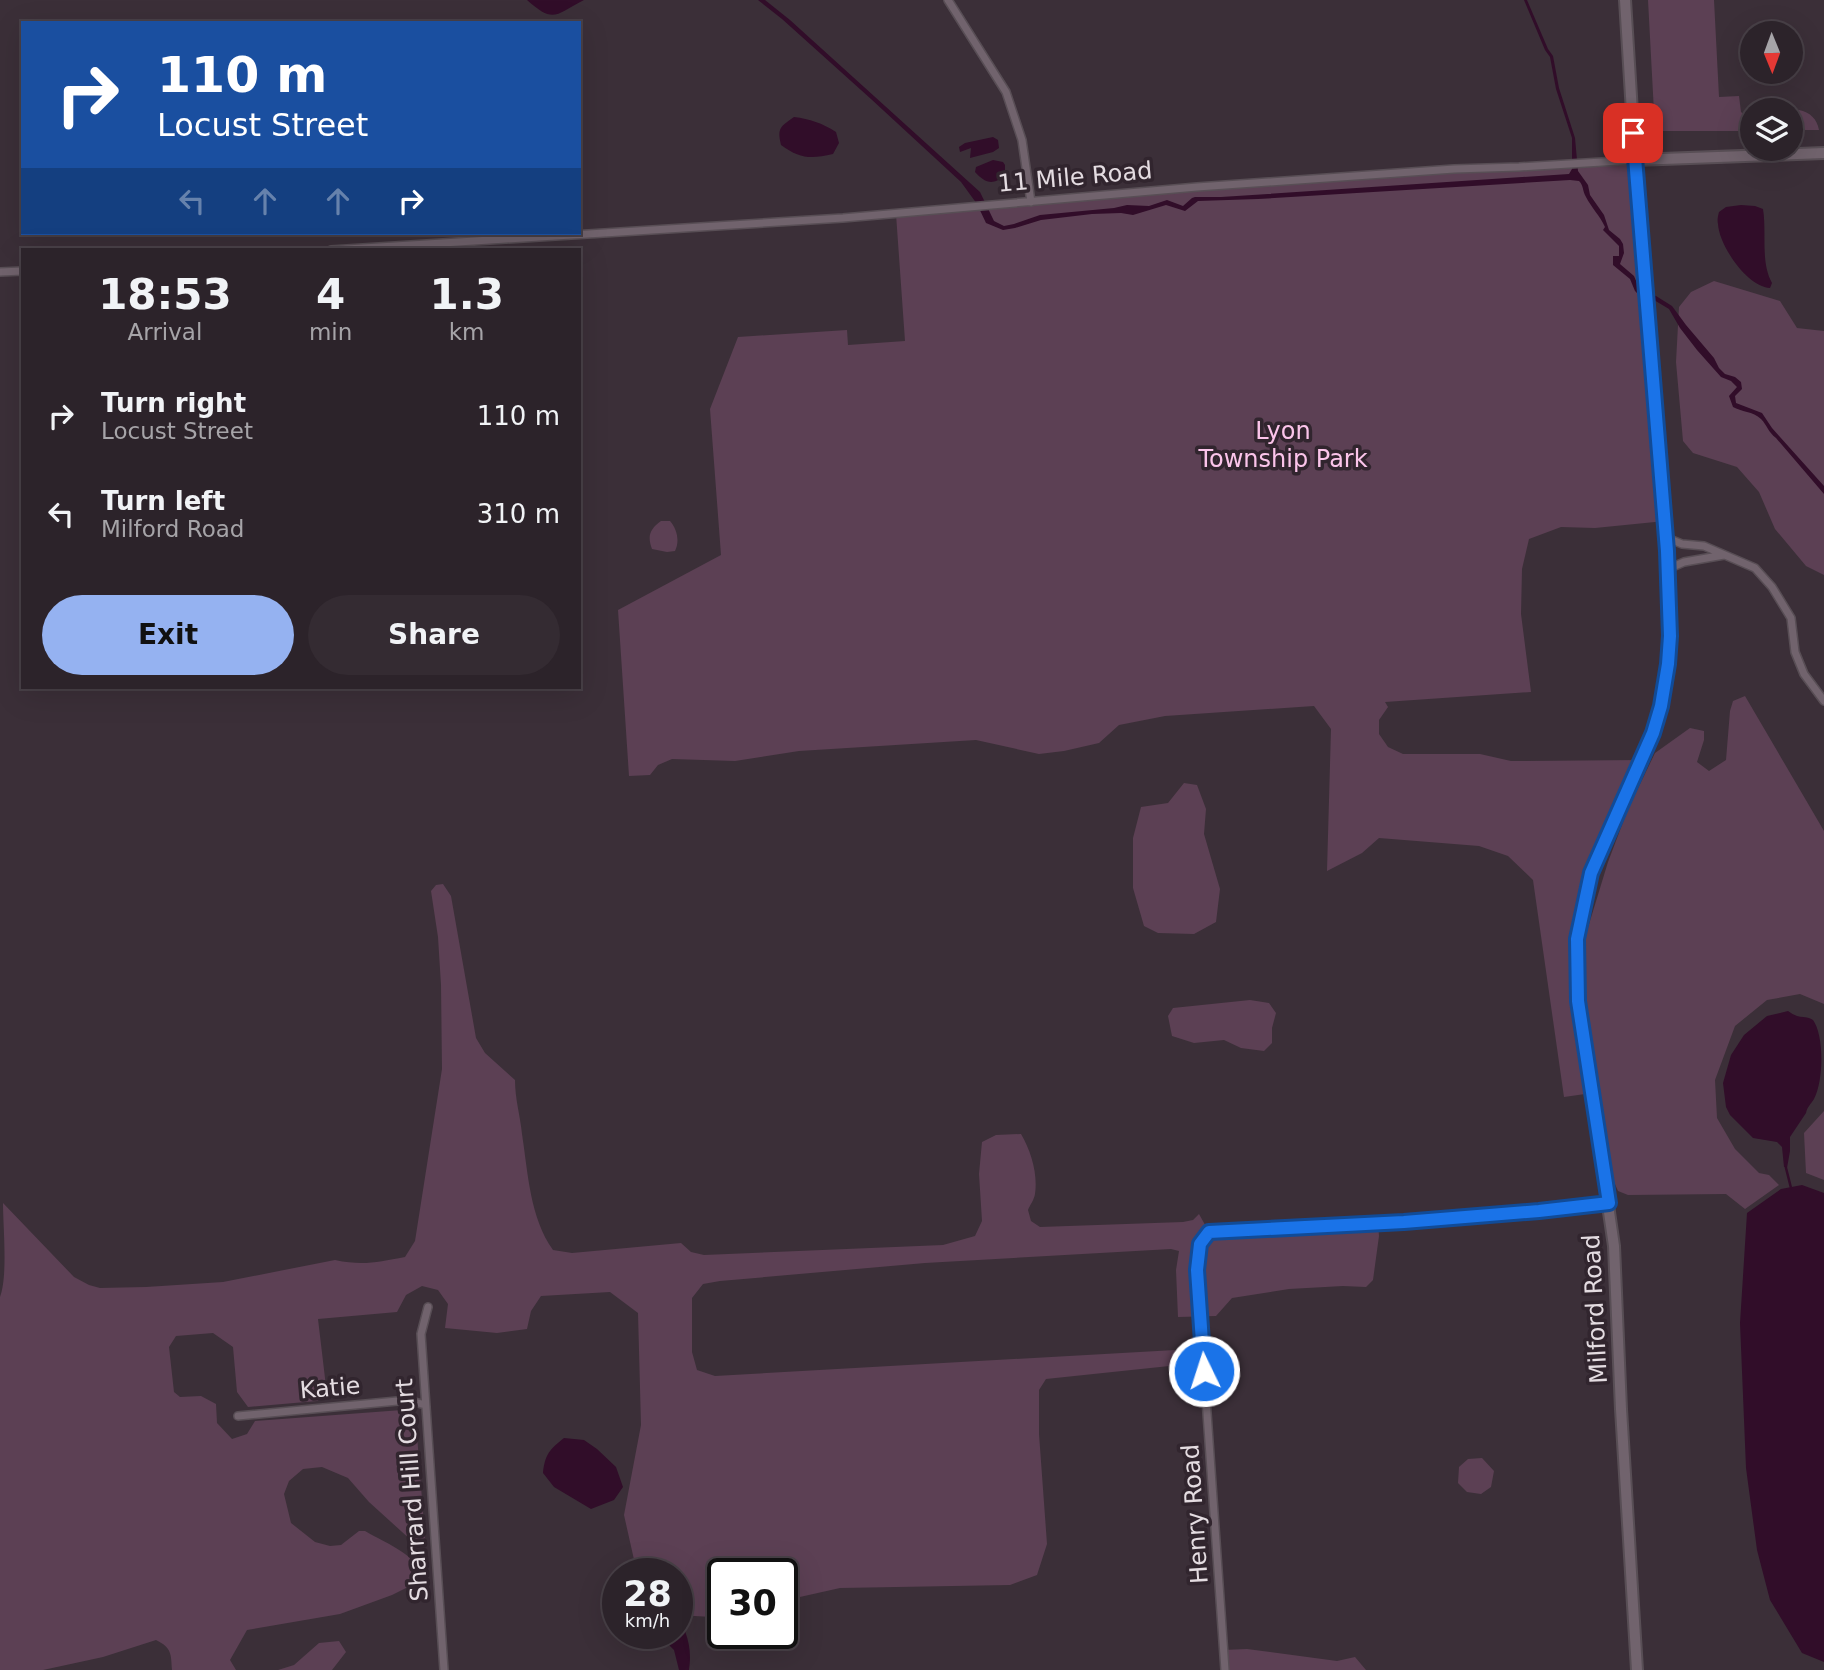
<!DOCTYPE html>
<style>
:root{--surface:#2c232a;--page:#342b32;--text:#f1f3f6;--muted:#a6a4a8;--line:#484047;--accent:#95b2f1}
body{margin:0;font-family:"DejaVu Sans",sans-serif;background:var(--page);color:var(--text);height:100vh;display:flex;flex-direction:column;font-size:26px;white-space:nowrap}
*{box-sizing:border-box;margin:0}
p{font-size:23px;color:var(--muted)}
.icon{flex:none;width:38px;height:38px;fill:none;stroke:currentColor;stroke-width:2;stroke-linecap:round;stroke-linejoin:round}
.map{position:relative;flex:1;overflow:hidden}
.sheet{position:absolute;left:21px;top:248px;width:560px;height:441px;display:flex;flex-direction:column;background:var(--surface);border-radius:0px;box-shadow:0 7px 28px #0002,0 0 0 2px var(--line)}
.sheet>*{flex:none}
.guide{position:absolute;left:21px;top:21px;width:560px;height:214px;border-radius:0px;box-shadow:0 7px 28px #0002,0 0 0 2px var(--line);background:#1a4fa0;color:#fff;overflow:hidden}
.needle{width:46px;rotate:179deg}
.controls{position:absolute;left:1740px;top:21px;display:grid;gap:14px}
.controls a{display:grid;place-items:center;width:63px;height:63px;border-radius:50%;background:var(--surface);box-shadow:0 7px 28px #0002,0 0 0 2px var(--line);font-size:35px}
.speed{position:absolute;left:602px;top:1558px;display:flex;gap:14px;font-size:35px;font-weight:700;text-align:center}
.speed>*{display:grid;place-content:center;width:91px;height:91px;border-radius:50%;background:var(--surface);box-shadow:0 7px 28px #0002,0 0 0 2px var(--line);line-height:1}
.speed small{font-size:18px;font-weight:400}
.speed .limit{border:4px solid #111;border-radius:10px;background:#fff;color:#111}
.pin{position:absolute;display:grid;place-items:center;width:60px;height:60px;color:#fff;margin:-30px;border-radius:14px;box-shadow:0 4px 10px #0006}
.me{position:absolute;width:77px;margin:-38px;rotate:356deg;stroke-linejoin:round;filter:drop-shadow(0 0 5px #0008)}
.turn{display:flex;align-items:center;gap:24px;height:147px;padding:0 21px;font-size:32px}
.turn .icon{width:91px;height:91px;stroke-width:2.5}
.turn b{display:block;font-size:49px;line-height:60px}
.lanes{display:flex;align-items:center;height:66px;padding:0 21px;background:#0003;justify-content:center;gap:35px;direction:ltr}
.lanes .off{opacity:.35}
.eta{display:flex;justify-content:space-evenly;align-items:center;height:119px;text-align:center}
.eta b{font-size:42px;font-weight:600;line-height:49px}
.button{display:flex;gap:14px;margin-top:auto;padding:14px 21px}
.button a{flex:1;height:80px;border-radius:42px;background:var(--accent);color:#111;font-size:28px;font-weight:600;line-height:80px;text-align:center}
.button a+a{background:var(--page);color:var(--text)}
ul{padding:0;list-style:none}
li{display:flex;align-items:center;gap:21px;height:98px;padding:0 21px}
li div{flex:1}
li b{display:block;font-size:26px}
li em{font-style:normal}
.map>svg:first-child{display:block}
.green{fill:#5c4054}
.water{fill:#310d29}
.lines{fill:none;stroke-linecap:round;stroke-linejoin:round}
.stream{stroke:#310d29;stroke-width:2.5}
.street-casing{stroke:#584e55;stroke-width:10}
.secondary-casing{stroke:#584e55;stroke-width:14}
.street{stroke:#71636d;stroke-width:7}
.secondary{stroke:#71636d;stroke-width:10}
.route-casing{stroke:#114b97;stroke-width:18}
.route{stroke:#1a73e8;stroke-width:12}
.labels{text-anchor:middle;stroke-width:7;stroke-linejoin:round;paint-order:stroke}
.street-label{font-size:24px;fill:#e4dce1;stroke:#31252e}
.park-label{font-size:24px;fill:#fbc4ea;stroke:#31252e}
</style>
<div class="map">
<svg width="1824" height="1670" viewBox="0 0 1824 1670">
<rect width="100%" height="100%" fill="#3b2f38"/>
<!-- green -->
<path class="green" d="M1648 0H1714L1719 97 1739 96 1741 112 1747 117H1752V131H1655Z
M1799 110C1810 112 1817 119 1819 130H1790V112Z
M1635 160 1665 521 1595 528 1561 527 1529 539 1522 569 1521 614 1531 692 1385 702 1388 707 1379 720V734L1388 747 1403 754H1480L1511 761 1641 760 1591 873 1577 939 1592 1093 1564 1097 1533 880 1508 856 1479 846 1379 838 1362 853 1327 871 1331 729 1314 706 1165 716 1119 725 1099 743 1064 751 1039 754 976 740 799 751 735 761 672 759 658 765 650 775 629 776 618 610 721 555 710 409 738 337 847 330 848 345 905 341 896 214 1283 181Z
M1714 281 1780 301 1797 328 1824 331V575L1806 566 1775 529 1759 492 1737 467 1693 453 1683 441 1676 362 1679 307 1691 292Z
M661 521H670C677 529 680 541 675 551L667 552 652 549C647 536 650 529 661 521Z
M1745 696 1824 831V1004L1800 994 1767 1000 1735 1026 1715 1080 1717 1118 1735 1149 1759 1173 1769 1175 1779 1185 1745 1209 1726 1194 1628 1195 1618 1191 1614 1182 1586 1002 1584 964 1586 934 1608 862 1628 809 1655 753 1690 728 1704 731V740L1697 762 1709 771 1726 760 1730 711 1733 701Z
M1184 783 1197 785 1206 809 1204 834 1220 889 1216 922 1194 934 1158 933 1144 926 1133 888V838L1141 807 1168 803Z
M443 884 451 896 476 1038 485 1053 515 1080C515 1099 520 1115 522 1134 528 1173 530 1218 553 1250L572 1253 681 1243 691 1252 704 1255 943 1245 975 1236 982 1221 979 1174 982 1142 996 1135 1021 1134C1031 1151 1038 1174 1035 1194 1034 1200 1030 1205 1028 1210L1031 1221 1040 1227 1183 1222 1193 1220 1199 1214 1209 1232 1378 1223 1379 1236 1373 1280 1366 1287 1343 1286 1289 1289 1232 1298 1216 1316 1178 1317 1176 1270 1179 1251 1171 1249 925 1263 720 1281 703 1284 692 1298V1352L697 1370 715 1376 1175 1350 1179 1365 1046 1379 1039 1390V1434L1047 1544 1037 1575 1010 1585 840 1588 782 1601V1573H723V1615L712 1617 677 1615V1573H637L624 1515 641 1425 638 1313 610 1292 541 1296 531 1311 527 1329 497 1333 445 1328 448 1304 438 1290 422 1286 406 1295 397 1312 318 1319 327 1395 317 1401 248 1407 237 1392 233 1347 213 1333 176 1336 169 1347 174 1392 180 1397 201 1396 216 1404 217 1423 232 1439 247 1434 255 1421 402 1410 412 1412 416 1422 425 1538 419 1542 412 1541 369 1502 348 1478 322 1467 303 1469 289 1481 284 1494 291 1523 315 1542 330 1546 341 1545 359 1531H365C378 1539 409 1552 415 1564 418 1569 418 1576 420 1581L392 1595 340 1614 247 1630 230 1660 236 1670H172C171 1654 172 1648 156 1640L103 1657 43 1670H0V1297C8 1276 3 1227 3 1203L74 1277 89 1285 100 1288 146 1287 223 1282 335 1260C363 1266 378 1262 405 1257L415 1241 442 1069 441 985 438 937 431 891 436 885Z
M1250 1000 1269 1003 1276 1013 1272 1028V1043L1264 1051 1241 1048 1224 1040 1194 1043 1172 1036 1168 1016 1173 1008Z
M1824 1111V1180L1806 1173 1804 1133Z
M1482 1458 1494 1471 1491 1487 1481 1494 1467 1492 1458 1483 1459 1467 1468 1459Z
M339 1641 346 1652 332 1670H278L294 1665 319 1643Z
M1247 1649 1337 1661 1355 1657 1366 1670H1225L1223 1650Z"/>
<!-- water -->
<path class="water" d="M527 0H584C555 15 554 24 527 0Z
M758 0H765L790 20 980 192 994 221 1004 226 1014 224 1040 215 1114 208 1127 205 1149 206 1167 200 1183 206 1192 198 1195 197H1221L1569 174 1572 169V138L1556 89 1550 57 1545 50 1524 0H1527L1548 49 1553 56 1559 88 1575 138 1578 171 1588 185 1590 195 1604 215 1609 230 1620 239 1623 244 1624 253 1620 264 1634 276 1640 290 1656 296 1672 306 1686 325 1714 358 1719 368 1725 374 1735 377 1741 382 1742 389 1735 396 1736 403 1762 413 1772 428 1824 486V494L1776 438C1768 432 1767 425 1761 419 1753 411 1741 412 1733 407L1729 396 1737 387 1731 381 1721 377 1697 350 1680 328 1669 309 1654 300 1638 294 1635 291 1630 279 1613 265V256H1619V246L1603 230 1605 227C1600 216 1591 207 1586 197 1582 190 1584 186 1579 181L1570 180 1258 199 1198 201 1185 211 1166 205 1133 215 1121 213 1092 214 1041 220 1015 228 1003 230 986 223 977 204 961 182 871 99 782 19Z
M794 117C810 119 822 123 836 132L839 143 833 154C811 159 800 159 781 145 777 128 780 127 794 117Z
M993 137 998 140 999 148 993 152 970 158 971 148 960 152 959 147 965 143Z
M993 160 1003 162 1005 165V175C993 186 985 183 975 172L976 167Z
M1741 205 1755 206 1763 209C1767 233 1760 261 1772 283L1770 288C1747 287 1719 245 1718 224 1717 220 1718 216 1719 212L1726 207Z
M1788 1011C1791 1013 1794 1015 1797 1016 1803 1018 1807 1016 1813 1020 1824 1035 1824 1080 1814 1099 1811 1104 1807 1107 1806 1113L1790 1137V1151L1787 1168 1784 1167 1782 1147 1777 1142 1753 1138 1730 1115 1726 1107 1723 1083 1731 1055 1744 1035 1767 1016Z
M1802 1185 1824 1193V1662L1802 1653 1770 1600 1757 1550 1746 1468 1740 1323 1747 1213 1781 1189Z
M564 1438 584 1440 597 1449 616 1467 623 1487 614 1500 591 1509 554 1487 543 1473C545 1454 550 1449 564 1438Z
M677 1630 685 1631C690 1645 691 1655 689 1670H679L674 1650 665 1641 649 1640 647 1633H677Z"/>
<g class="lines">
<!-- stream -->
<path class="stream" d="M1786 1168 1791 1188"/>
<!-- street casing -->
<g class="street-casing">
<path id="street" d="M948 0 1006 92 1022 140 1031 202
M331 250 843 218 1197 187 1454 169 1519 167 1635 160
M0 272 23 271
M1665 537 1682 544 1704 546 1755 568 1772 587 1791 618 1795 652 1804 674 1824 701
M1668 569 1684 562 1724 555
M428 1307 421 1334 444 1670
M238 1416 408 1400 425 1405
M1225 1670 1197 1270C1198 1258 1196 1237 1210 1232 1215 1230 1223 1231 1228 1230 1355 1226 1482 1218 1609 1203"/>
</g>
<!-- secondary casing -->
<g class="secondary-casing">
<path id="secondary" d="M1625 0 1635 160 1665 521 1670 636 1668 664 1661 706 1653 733 1591 873 1577 939 1578 1001 1614 1246 1621 1409 1637 1670
M1635 160 1824 153"/>
</g>
<!-- street -->
<use href="#street" class="street"/>
<!-- secondary -->
<use href="#secondary" class="secondary"/>
</g>
<g class="lines">
<!-- route casing -->
<g class="route-casing">
<path id="route" d="M1204 1371 1197 1270 1200 1244 1209 1232 1404 1222 1539 1211 1609 1203 1578 1001 1577 939 1591 873 1653 733 1661 706 1668 664 1670 636 1667 551 1633 133"/>
</g>
<!-- route -->
<use href="#route" class="route"/>
</g>
<g class="labels">
<!-- street labels -->
<g class="street-label">
<text transform="translate(1075 177) rotate(-5)" y="8">11 Mile Road</text>
<text transform="translate(1595 1309) rotate(-93)" y="8">Milford Road</text>
<text transform="translate(330 1388) rotate(-5)" y="8">Katie</text>
<text transform="translate(412 1490) rotate(-94)" y="8">Sharrard Hill Court</text>
<text transform="translate(1195 1514) rotate(-94)" y="8">Henry Road</text>
</g>
<!-- park labels -->
<g class="park-label">
<text x="1283" y="439">Lyon<tspan x="1283" dy="28">Township Park</tspan></text>
</g>
</g>
</svg>
<div class="controls">
<a><svg class="needle" viewBox="-14 -14 28 28"><path d="M0-13l5 13h-10z" fill="#e53935"/><path d="M0 13l5-13h-10z" fill="#a6a4a8"/></svg></a>
<a><svg class="icon" aria-label="layers" viewBox="0 0 24 24"><path d="M12 4l9 5-9 5-9-5zM3 14l9 5 9-5"/></svg></a>
</div>
<div class="speed"><div>28<small>km/h</small></div><div class="limit">30</div></div>
<div class="pin" style="left:1633px;top:133px;background:#d93025"><svg class="icon" aria-label="arrive" viewBox="0 0 24 24"><path d="M6 21V4h12l-3 4 3 4H6"/></svg></div>
<svg class="me" style="left:1204px;top:1371px" viewBox="-20 -20 40 40"><circle r="17" fill="#1a73e8" stroke="#fff" stroke-width="3"/><path d="M0-11L8 9 0 5-8 9z" fill="#fff"/></svg>
<div class="guide">
<div class="turn"><svg class="icon" aria-label="right" viewBox="0 0 24 24"><path d="M7 20v-9h11M14 6l5 5-5 5"/></svg><div><b>110 m</b>Locust Street</div></div>
<div class="lanes"><svg class="icon off" aria-label="left" viewBox="0 0 24 24"><path d="M17 20v-9H6M10 6l-5 5 5 5"/></svg><svg class="icon off" aria-label="ahead" viewBox="0 0 24 24"><path d="M12 20V5M6 11l6-6 6 6"/></svg><svg class="icon off" aria-label="ahead" viewBox="0 0 24 24"><path d="M12 20V5M6 11l6-6 6 6"/></svg><svg class="icon" aria-label="right" viewBox="0 0 24 24"><path d="M7 20v-9h11M14 6l5 5-5 5"/></svg></div>
</div>
<section class="sheet">
<div class="eta">
<div><b>18:53</b><p>Arrival</p></div>
<div><b>4</b><p>min</p></div>
<div><b>1.3</b><p>km</p></div>
</div>
<ul>
<li><svg class="icon" aria-label="right" viewBox="0 0 24 24"><path d="M7 20v-9h11M14 6l5 5-5 5"/></svg><div><b>Turn right</b><p>Locust Street</p></div><em>110 m</em></li>
<li><svg class="icon" aria-label="left" viewBox="0 0 24 24"><path d="M17 20v-9H6M10 6l-5 5 5 5"/></svg><div><b>Turn left</b><p>Milford Road</p></div><em>310 m</em></li>
</ul>
<div class="button"><a>Exit</a><a>Share</a></div>
</section>
</div>
